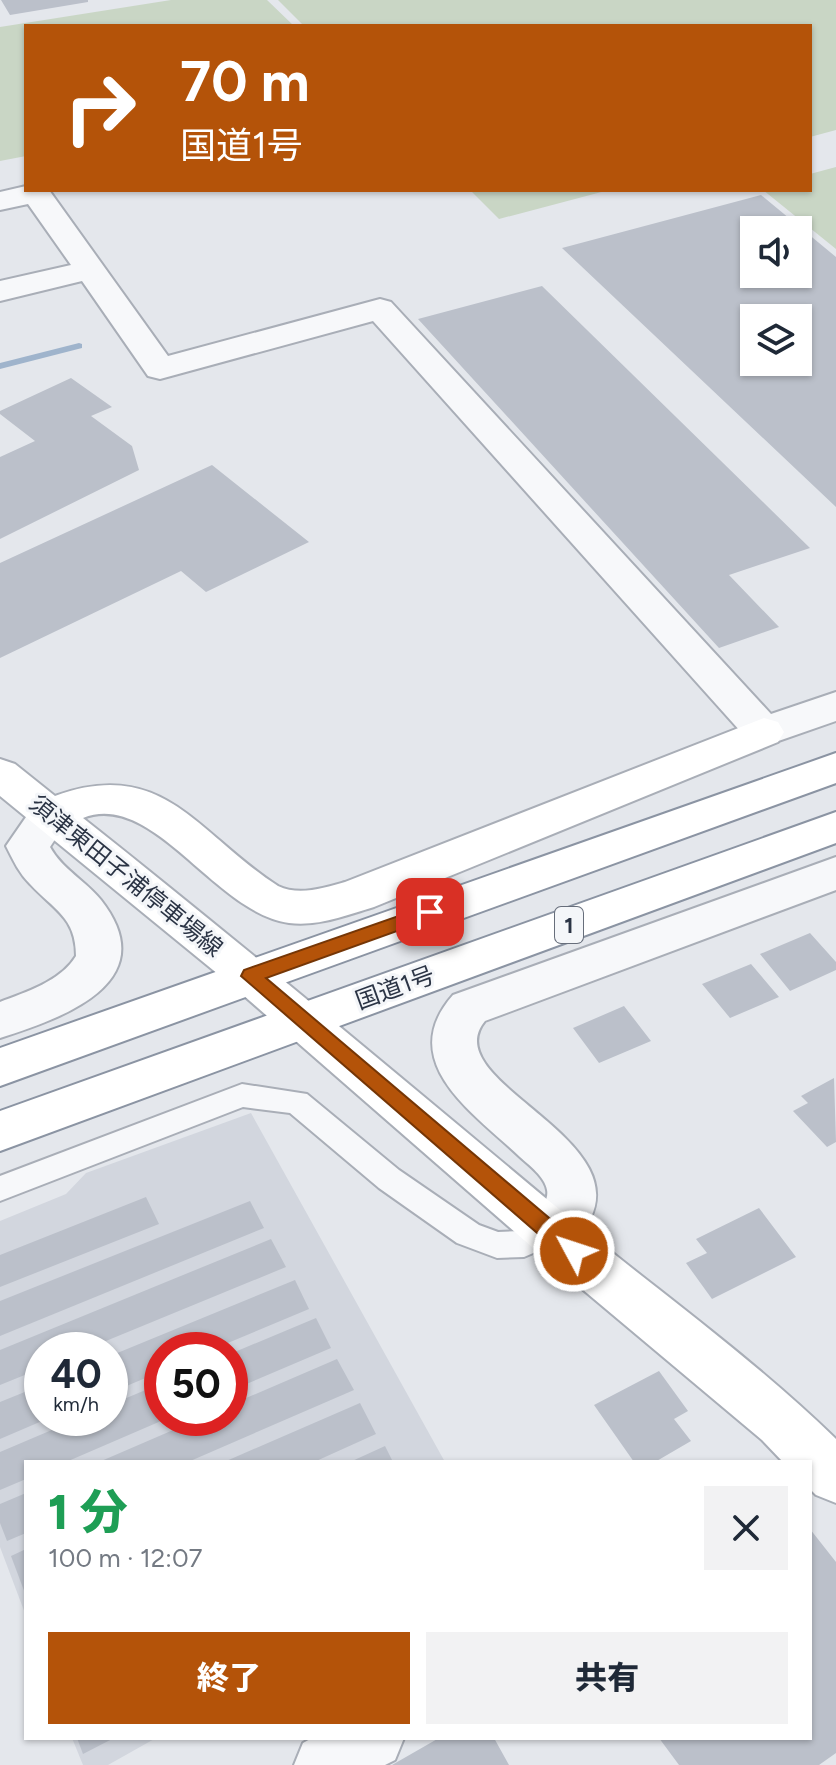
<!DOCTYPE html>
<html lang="ja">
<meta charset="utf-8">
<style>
:root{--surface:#fff;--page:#f2f2f3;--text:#1f2937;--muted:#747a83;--accent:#b45309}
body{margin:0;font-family:Figtree,"Noto Sans JP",sans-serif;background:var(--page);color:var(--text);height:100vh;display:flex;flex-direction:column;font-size:30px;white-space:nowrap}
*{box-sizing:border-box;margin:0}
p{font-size:26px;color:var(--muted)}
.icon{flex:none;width:44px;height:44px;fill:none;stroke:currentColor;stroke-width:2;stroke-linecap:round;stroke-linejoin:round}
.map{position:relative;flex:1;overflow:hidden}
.drawer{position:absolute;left:24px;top:1460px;width:788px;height:280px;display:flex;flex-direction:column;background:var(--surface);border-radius:0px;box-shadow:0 2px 6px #0004}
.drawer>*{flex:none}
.hud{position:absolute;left:24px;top:24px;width:788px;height:168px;border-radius:0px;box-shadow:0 2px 6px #0004;background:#b45309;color:#fff;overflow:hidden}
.buttons{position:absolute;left:740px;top:216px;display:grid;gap:16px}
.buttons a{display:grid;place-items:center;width:72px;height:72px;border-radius:0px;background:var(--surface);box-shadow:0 2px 6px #0004;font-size:40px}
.speed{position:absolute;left:24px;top:1332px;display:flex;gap:16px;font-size:40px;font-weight:700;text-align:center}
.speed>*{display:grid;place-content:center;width:104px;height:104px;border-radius:50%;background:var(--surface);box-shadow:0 2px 6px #0004;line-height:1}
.speed small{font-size:20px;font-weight:400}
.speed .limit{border:12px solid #d22;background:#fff;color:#111}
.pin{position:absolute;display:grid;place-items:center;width:68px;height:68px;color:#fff;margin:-34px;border-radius:16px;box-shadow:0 4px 12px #0006}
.me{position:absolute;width:88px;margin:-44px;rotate:310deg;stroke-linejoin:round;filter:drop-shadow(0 0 6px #0008)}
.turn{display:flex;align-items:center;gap:28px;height:168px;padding:0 24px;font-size:36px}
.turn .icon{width:104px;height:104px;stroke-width:2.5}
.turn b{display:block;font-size:56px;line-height:68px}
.round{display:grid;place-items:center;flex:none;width:84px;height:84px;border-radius:0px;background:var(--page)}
.overview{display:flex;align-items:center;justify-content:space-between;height:136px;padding:0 24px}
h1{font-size:48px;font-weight:800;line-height:60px;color:#1e9e55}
.primary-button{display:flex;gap:16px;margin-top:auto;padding:16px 24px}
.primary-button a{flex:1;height:92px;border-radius:0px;background:var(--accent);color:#fff;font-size:32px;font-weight:800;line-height:92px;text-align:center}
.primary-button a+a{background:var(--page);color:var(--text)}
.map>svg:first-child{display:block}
.built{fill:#d2d6de;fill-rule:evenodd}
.green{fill:#c9d6c5}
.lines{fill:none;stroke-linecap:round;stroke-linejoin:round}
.stream{fill:#9fb4cc;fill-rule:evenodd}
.building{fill:#bbc0ca;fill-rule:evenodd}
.lane-casing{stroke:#a9aeb7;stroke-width:4}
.street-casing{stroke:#a9aeb7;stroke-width:4}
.secondary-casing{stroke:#a9aeb7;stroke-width:4}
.highway-casing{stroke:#8b94a3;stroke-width:4}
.lane{fill:#f7f8fa;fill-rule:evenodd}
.street{fill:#f7f8fa;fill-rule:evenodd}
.secondary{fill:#fff;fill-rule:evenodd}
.highway{fill:#fff;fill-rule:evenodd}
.route{fill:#b45309;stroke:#753606;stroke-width:2}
.labels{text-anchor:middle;stroke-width:6;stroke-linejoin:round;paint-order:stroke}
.shield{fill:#f4f6f9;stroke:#676e7b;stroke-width:2}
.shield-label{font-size:22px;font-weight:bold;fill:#2b3445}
.street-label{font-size:24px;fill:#2b3445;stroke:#f4f6f9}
</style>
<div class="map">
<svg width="836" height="1765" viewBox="0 0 836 1765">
<rect width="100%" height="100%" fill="#e4e7ec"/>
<!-- built -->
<path class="built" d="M251 1113 445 1462H26V1616L0 1547V1221L66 1194 86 1173ZM42 1350H110V1418H42ZM162 1350H230V1418H162Z
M72 1738H156L108 1765H83Z"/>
<!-- green -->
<path class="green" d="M171 0H267L294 26H26V156L0 161V27Z
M278 0H836V130L810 137V26H304Z
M836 167V249L763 190H810V174Z
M470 190H609L499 219Z"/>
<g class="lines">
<!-- stream -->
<path class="stream" d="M79 343 82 344V348L0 369V363Z"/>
</g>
<!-- building -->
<path class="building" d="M1 0H88V2L10 15Z
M761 195 836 257V507L562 248ZM754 230H798V274H754ZM754 318H798V362H754Z
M542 286 810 548 729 575 779 627 719 648 418 319Z
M71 378 112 407 91 416 132 446 139 470 0 539V457L35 441 0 414V411Z
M212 465 309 542 206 592 181 571 0 658V563Z
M810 933 836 962V970L790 991 760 954Z
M751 964 779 997 730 1018 702 984Z
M624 1006 651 1041 599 1063 573 1028Z
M834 1078 836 1142 827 1147 793 1111 808 1103 801 1096Z
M146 1197 159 1224 0 1287V1255Z
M250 1201 264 1228 0 1336V1301Z
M759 1208 796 1257 712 1299 686 1263 707 1253 696 1239Z
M271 1239 286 1267 84 1350H42V1368L0 1385V1350Z
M295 1280 309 1309 211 1350H162V1371L110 1393V1356Z
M316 1318 331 1348 230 1391V1354Z
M337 1359 354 1390 188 1462H99L201 1418H230V1405Z
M659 1371 688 1411 674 1419 691 1441 655 1462H634L594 1405Z
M162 1383V1418H168L66 1462H26V1479L0 1490V1452L80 1418H110V1405Z
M42 1385V1418H49L0 1439V1402Z
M360 1403 376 1434 314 1462H224Z
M385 1446 393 1462H350Z
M26 1493V1533L7 1541 0 1523V1504Z
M810 1529 836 1562V1753L819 1765H679L659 1738H810Z
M26 1549V1596L11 1556Z
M77 1738H114L83 1754Z
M439 1738H494L509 1765H392Z"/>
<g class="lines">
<!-- lane casing -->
<g class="lane-casing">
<path id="lane" d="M242 1084 307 1094 399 1170 479 1225 498 1232 521 1231 550 1219 561 1223 565 1232 561 1241 524 1257 497 1258 457 1243 379 1188 290 1113 243 1107 0 1201V1176Z"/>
</g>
<!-- street casing -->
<g class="street-casing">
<path id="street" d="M26 186V190H49L168 356 380 299 391 302 771 714 836 692V721L764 746 750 742 373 321 160 379 148 376 82 281 0 301V281L71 265 28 204 0 210V192Z
M50 800 65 804 71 815 50 847C62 869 86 881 101 900 165 982 63 1018 0 1038V1002C26 992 61 981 76 956 76 917 54 910 30 884 19 873 13 860 6 846L35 804Z
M836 857V890L485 1021C431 1086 671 1145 572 1243 559 1256 547 1252 532 1247L524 1232C531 1219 550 1204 547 1190 545 1177 529 1165 520 1157 474 1113 394 1062 453 995Z
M312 1738H404L395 1760 385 1765H294L303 1743Z"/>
</g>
<!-- secondary casing -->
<g class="secondary-casing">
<path id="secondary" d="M764 718 778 722 784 732 778 742 374 907C347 915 317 927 289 923 215 913 153 790 83 818 246 947 405 1081 566 1215 655 1289 752 1357 836 1439V1503L816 1495 810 1489V1462H783L762 1440 532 1247 235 988 0 796V759L15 764 55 796C164 756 198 835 278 886 299 896 324 888 345 882Z"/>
</g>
<!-- highway casing -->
<g class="highway-casing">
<path id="highway" d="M836 753V783L0 1086V1048Z
M836 812V843L0 1151V1111Z"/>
</g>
<!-- lane -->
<use href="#lane" class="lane"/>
<!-- street -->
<use href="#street" class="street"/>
<!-- secondary -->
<use href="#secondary" class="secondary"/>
<!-- highway -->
<use href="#highway" class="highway"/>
</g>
<!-- route -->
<path class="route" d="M430 905 436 907 439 912 436 917 266 978 581 1245 584 1251 581 1258 574 1260 566 1258 241 976 244 970Z"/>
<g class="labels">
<!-- shield labels -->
<rect class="shield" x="555" y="907" width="28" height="36" rx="6"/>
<g class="shield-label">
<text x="569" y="933">1</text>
</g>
<!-- street labels -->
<g class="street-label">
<text transform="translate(126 876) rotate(39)" y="8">須津東田子浦停車場線</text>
<text transform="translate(395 988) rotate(-20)" y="8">国道1号</text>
</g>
</g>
</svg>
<div class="buttons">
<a><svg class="icon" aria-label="sound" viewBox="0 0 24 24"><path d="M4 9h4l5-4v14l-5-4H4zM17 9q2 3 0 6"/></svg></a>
<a><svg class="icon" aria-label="layers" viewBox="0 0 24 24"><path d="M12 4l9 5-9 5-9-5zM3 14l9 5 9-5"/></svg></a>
</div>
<div class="speed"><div>40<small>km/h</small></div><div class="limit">50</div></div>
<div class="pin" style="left:430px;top:912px;background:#d93025"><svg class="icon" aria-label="arrive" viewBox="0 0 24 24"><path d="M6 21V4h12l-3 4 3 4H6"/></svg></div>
<svg class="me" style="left:574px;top:1251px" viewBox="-20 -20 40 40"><circle r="17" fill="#b45309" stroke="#fff" stroke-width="3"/><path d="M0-11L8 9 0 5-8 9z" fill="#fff"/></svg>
<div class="hud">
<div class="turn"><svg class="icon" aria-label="right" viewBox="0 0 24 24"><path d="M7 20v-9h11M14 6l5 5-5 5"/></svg><div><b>70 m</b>国道1号</div></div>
</div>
<section class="drawer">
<div class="overview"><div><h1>1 分</h1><p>100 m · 12:07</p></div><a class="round"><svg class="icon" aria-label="close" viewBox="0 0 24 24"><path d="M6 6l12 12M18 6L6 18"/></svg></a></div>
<div class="primary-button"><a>終了</a><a>共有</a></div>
</section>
</div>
